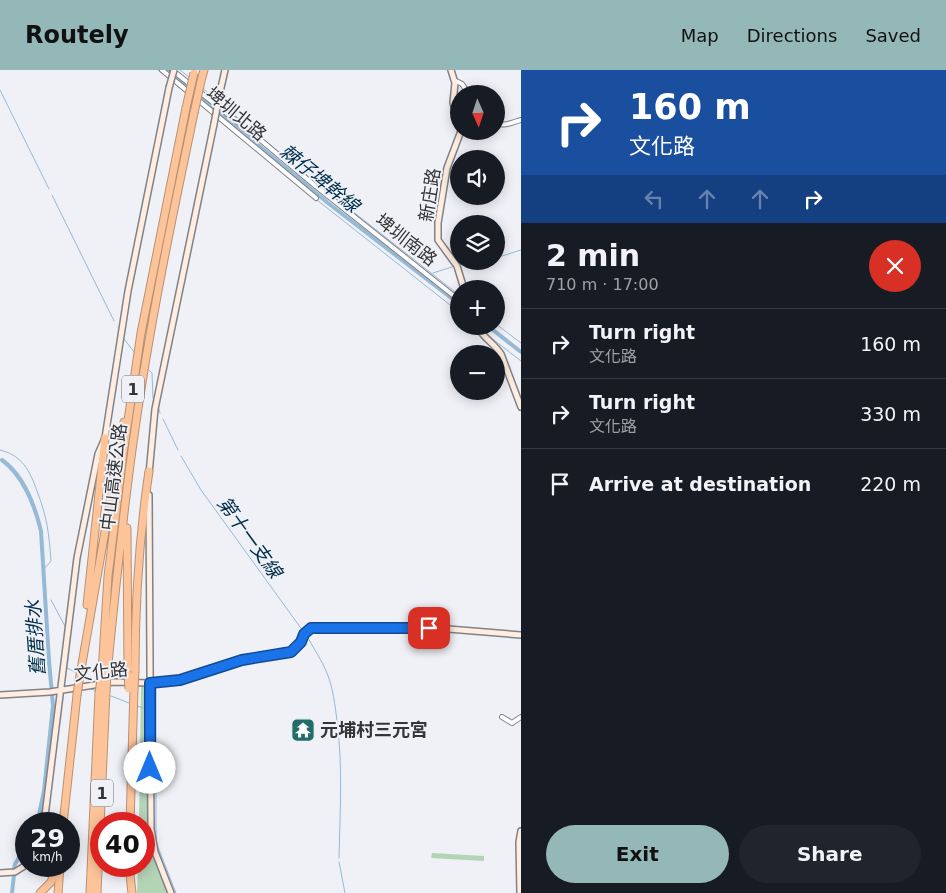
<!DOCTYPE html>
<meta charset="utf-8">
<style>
:root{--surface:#171b24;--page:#20242c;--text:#f1f3f6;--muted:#9ea1a6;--line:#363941;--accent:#94b7b7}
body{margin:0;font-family:"DejaVu Sans","Noto Sans TC",sans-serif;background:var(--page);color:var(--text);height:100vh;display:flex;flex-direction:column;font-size:19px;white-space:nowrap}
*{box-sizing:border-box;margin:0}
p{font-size:16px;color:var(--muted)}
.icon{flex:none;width:28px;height:28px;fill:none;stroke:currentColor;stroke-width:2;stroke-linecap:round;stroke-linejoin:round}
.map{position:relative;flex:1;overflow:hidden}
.side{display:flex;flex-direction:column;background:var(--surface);width:425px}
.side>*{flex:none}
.hud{background:#1a4fa0;color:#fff;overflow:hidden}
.needle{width:32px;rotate:177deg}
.fabs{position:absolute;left:450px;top:15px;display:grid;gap:10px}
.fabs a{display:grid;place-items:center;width:55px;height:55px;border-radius:50%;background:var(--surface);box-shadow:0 2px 12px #0003;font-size:25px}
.speed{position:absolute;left:15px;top:742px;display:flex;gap:10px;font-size:25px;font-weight:700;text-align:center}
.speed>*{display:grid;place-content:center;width:65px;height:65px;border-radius:50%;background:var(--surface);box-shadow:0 2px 12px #0003;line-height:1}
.speed small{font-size:12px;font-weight:400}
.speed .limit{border:8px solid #d22;background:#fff;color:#111}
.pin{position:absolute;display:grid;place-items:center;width:42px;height:42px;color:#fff;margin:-21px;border-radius:10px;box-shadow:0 2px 8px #0006}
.me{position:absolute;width:55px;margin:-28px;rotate:0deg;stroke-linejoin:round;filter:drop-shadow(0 0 4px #0008)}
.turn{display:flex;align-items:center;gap:18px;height:105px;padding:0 25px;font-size:22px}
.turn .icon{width:65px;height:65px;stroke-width:2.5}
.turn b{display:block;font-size:35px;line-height:42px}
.lanes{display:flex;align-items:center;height:48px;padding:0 25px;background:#0003;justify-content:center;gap:25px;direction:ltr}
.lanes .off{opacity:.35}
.round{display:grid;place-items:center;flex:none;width:52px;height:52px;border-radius:26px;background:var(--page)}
.headline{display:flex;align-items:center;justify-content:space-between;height:85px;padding:0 25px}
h1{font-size:30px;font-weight:800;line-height:38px}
.button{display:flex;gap:10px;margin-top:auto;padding:10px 25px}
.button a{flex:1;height:58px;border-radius:30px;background:var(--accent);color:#111;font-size:20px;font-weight:800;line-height:58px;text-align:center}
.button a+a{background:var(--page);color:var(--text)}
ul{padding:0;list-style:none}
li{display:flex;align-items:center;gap:15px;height:70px;padding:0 25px;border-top:1px solid var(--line)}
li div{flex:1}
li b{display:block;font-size:19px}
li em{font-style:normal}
header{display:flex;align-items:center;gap:30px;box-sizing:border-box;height:70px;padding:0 25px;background:var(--accent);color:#111}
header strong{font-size:24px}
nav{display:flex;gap:28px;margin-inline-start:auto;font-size:18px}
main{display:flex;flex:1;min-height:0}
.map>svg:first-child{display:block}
.green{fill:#b4d4b6}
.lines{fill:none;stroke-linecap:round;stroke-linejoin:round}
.stream{stroke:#96b9d6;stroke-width:1}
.canal{stroke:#96b9d6;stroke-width:4}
.street-casing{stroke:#818287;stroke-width:6}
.secondary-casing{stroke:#818287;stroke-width:8}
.highway-casing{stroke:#b79277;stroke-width:9}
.street{stroke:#fff;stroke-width:4}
.secondary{stroke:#feede0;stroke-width:5}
.highway{stroke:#fdc499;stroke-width:7}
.secondary-bridge-casing{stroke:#818287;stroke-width:8;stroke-linecap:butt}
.highway-bridge-casing{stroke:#b79277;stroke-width:9;stroke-linecap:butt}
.secondary-bridge{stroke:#feede0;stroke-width:5}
.highway-bridge{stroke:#fdc499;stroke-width:7}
.route-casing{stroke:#114b97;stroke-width:12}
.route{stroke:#1a73e8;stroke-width:9}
.labels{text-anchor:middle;stroke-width:4;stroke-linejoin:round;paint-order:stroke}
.shield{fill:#eff1f6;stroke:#6d6d71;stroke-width:1}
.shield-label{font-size:16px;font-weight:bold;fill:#353538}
.street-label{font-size:18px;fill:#353538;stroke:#eff1f6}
.poi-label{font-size:18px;font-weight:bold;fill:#353538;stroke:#eff1f6;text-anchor:start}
.water-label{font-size:19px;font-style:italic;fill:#012f4b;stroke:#eff1f6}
</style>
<header>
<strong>Routely</strong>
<nav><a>Map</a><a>Directions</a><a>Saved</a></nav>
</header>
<main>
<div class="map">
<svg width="521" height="823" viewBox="0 0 521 823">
<rect width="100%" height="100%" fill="#eff1f6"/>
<!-- green -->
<path class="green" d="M148 614V748C150 775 158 797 169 822L166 823H137L138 796H144V754H139L141 615Z
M432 783 484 786V791L431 788Z"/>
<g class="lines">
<!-- stream -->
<path class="stream" d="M158 0 169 9
M180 0 189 7
M174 13 186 23
M202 18 216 29
M0 20 49 119
M219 32 300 100 459 225
M199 34 213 45
M216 48 244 71
M52 125 114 251
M317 130 459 242
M496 185 502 186 521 180
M459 195 471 191
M433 203 455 196
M496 254 521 273
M118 257V258
M485 263 521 291
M124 269 135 283
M149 300 152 303 153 328
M159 339 160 343
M163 349 178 380
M0 380C22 385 30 401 37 421 47 447 49 463 51 491L43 500
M181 386 201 420 303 561
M44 519 46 522
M51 530 66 558
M307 566C313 578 322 590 327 603 333 618 335 635 337 651 343 697 340 742 339 788
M70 568 67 598 75 602
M85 607 87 608 89 613
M156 618V772L176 823
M91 619 97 621
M111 626 129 633
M137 636 147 639
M339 792 345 823"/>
<!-- canal -->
<path class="canal" d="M168 0 328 133 459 234
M488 256 521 282
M2 390C23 405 35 436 41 461L49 591 53 636 44 721 37 754
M14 799 15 794 26 776
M12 823 14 805"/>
<!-- street casing -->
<g class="street-casing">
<path id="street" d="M162 0 316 128
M172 0 263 72 313 114 459 230
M454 10 462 14 469 24
M496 53C504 57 513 52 521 50
M502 647 512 653 521 647"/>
</g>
<!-- secondary casing -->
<g class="secondary-casing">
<path id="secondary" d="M451 0 455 13 453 33 459 54
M220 22 225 0
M461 61 447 98 438 153V170L457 196 464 219
M477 256C482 267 495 274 501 284L521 337
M149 404 155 339 214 54
M149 425 151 759 155 782 171 823
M0 625 50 622 113 612 150 613 181 610 243 591 291 582 301 572 304 564 311 558H436L521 565
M44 754 77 488 98 384 105 368 128 221 169 18
M0 803 15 802 26 795
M520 823 519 772 521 761"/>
</g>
<!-- highway casing -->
<g class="highway-casing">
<path id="highway" d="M201 11 204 0
M127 458 128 605
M87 535 105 368
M135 601C135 533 139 468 149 401
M102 603 108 506 123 384 141 263 186 38
M107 604C115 522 123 440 135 359 150 253 172 148 194 43
M79 611 124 352
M63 754 77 625
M130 754 134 619
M129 796 132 823
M40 823 51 812 57 796
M58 823 60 797
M90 823 99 623
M97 823 106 622"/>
</g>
<!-- street -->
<use href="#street" class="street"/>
<!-- secondary -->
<use href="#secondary" class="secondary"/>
<!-- highway -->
<use href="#highway" class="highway"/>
<!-- secondary-bridge casing -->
<g class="secondary-bridge-casing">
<path id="secondary-bridge" d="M169 18 174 0
M214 54 220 22"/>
</g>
<!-- highway-bridge casing -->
<g class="highway-bridge-casing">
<path id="highway-bridge" d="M186 38 194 3
M194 43 201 11
M128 605 129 619
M134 619 135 601
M106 622 107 604
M99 623 102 603
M77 625 79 611"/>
</g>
<!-- secondary-bridge -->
<use href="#secondary-bridge" class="secondary-bridge"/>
<!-- highway-bridge -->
<use href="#highway-bridge" class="highway-bridge"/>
</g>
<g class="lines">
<!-- route casing -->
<g class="route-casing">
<path id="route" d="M150 698V613L180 610 242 590 291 582 301 572 304 564 311 558H429"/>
</g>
<!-- route -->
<use href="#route" class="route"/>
</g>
<!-- icons -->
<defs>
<g id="temple-square" transform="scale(1.25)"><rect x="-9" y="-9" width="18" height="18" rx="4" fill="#226d6a" stroke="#eff1f6"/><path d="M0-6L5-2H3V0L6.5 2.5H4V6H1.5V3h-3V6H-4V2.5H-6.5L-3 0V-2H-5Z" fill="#fff"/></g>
</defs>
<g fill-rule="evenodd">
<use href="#temple-square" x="303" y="660"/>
</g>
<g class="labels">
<!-- shield labels -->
<g class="shield">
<rect x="122" y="305.5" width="22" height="27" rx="4"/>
<rect x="91" y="709.5" width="22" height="27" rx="4"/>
</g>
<g class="shield-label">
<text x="133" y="325">1</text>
<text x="102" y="729">1</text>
</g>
<!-- street labels -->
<g class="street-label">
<text transform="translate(236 44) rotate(40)" y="6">埤圳北路</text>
<text transform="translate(430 125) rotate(-81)" y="6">新庄路</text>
<text transform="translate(406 170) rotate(38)" y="6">埤圳南路</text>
<text transform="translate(114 407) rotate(-83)" y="6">中山高速公路</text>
<text transform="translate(101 602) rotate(-6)" y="6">文化路</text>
</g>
<!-- poi labels -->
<g class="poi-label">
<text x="320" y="666">元埔村三元宮</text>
</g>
<!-- water labels -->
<g class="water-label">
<text transform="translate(320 108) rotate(39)" y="7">棘仔埤幹線</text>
<text transform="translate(250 467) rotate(54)" y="7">第十一支線</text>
<text transform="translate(35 568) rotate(-94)" y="7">舊厝排水</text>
</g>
</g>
</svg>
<div class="fabs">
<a><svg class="needle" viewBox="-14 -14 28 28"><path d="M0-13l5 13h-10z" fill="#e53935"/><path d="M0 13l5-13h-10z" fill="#9ea1a6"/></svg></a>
<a><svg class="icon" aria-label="sound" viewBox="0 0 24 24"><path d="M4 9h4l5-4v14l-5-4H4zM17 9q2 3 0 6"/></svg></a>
<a><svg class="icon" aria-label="layers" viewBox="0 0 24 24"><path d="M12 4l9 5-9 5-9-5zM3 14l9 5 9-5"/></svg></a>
<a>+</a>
<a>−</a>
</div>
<div class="speed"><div>29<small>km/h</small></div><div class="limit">40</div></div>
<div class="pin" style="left:429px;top:558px;background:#d93025"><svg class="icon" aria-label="arrive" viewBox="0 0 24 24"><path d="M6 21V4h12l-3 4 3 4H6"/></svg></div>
<svg class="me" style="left:150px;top:698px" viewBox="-20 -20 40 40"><circle r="19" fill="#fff"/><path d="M0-13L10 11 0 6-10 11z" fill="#1a73e8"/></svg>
</div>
<section class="side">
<div class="hud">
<div class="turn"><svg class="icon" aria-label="right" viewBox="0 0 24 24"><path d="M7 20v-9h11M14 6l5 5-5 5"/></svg><div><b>160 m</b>文化路</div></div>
<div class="lanes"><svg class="icon off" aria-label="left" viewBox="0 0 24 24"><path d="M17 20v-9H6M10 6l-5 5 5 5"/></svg><svg class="icon off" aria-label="ahead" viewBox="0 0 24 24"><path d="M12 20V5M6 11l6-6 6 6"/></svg><svg class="icon off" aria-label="ahead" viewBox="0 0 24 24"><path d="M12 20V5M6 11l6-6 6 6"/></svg><svg class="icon" aria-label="right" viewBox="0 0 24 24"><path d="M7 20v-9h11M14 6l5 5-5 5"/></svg></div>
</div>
<div class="headline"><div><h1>2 min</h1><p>710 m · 17:00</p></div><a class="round" style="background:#d93025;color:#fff"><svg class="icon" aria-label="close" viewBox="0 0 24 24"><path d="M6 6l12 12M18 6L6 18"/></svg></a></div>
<ul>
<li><svg class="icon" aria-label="right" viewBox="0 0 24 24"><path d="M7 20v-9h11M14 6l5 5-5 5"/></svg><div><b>Turn right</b><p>文化路</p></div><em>160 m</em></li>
<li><svg class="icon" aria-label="right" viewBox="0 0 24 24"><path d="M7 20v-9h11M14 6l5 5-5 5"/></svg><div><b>Turn right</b><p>文化路</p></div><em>330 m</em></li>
<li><svg class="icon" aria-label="arrive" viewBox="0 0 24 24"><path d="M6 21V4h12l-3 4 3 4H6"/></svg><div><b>Arrive at destination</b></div><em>220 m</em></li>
</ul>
<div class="button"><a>Exit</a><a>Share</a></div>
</section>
</main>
